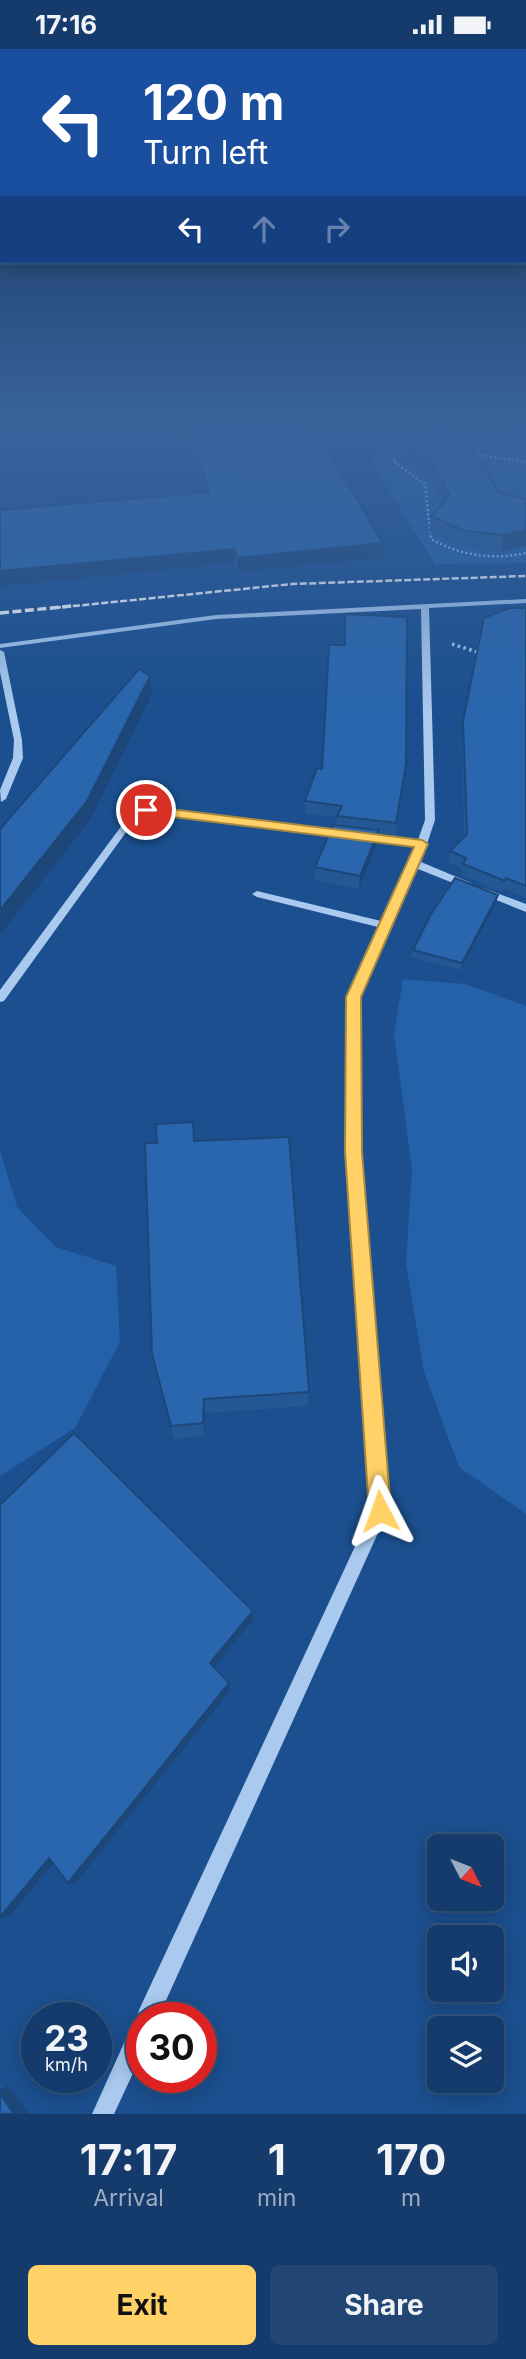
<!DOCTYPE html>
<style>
:root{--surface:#143b6b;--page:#214673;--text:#f1f3f6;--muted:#9dadc1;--line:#33557e;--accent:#ffd166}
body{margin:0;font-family:Inter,sans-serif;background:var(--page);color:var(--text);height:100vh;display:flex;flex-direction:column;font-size:26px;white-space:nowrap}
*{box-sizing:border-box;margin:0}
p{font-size:23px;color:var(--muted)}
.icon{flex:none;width:38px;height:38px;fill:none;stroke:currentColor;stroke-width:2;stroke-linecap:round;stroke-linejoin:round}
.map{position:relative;height:2065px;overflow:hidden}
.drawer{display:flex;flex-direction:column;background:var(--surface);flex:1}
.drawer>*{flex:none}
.top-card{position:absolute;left:0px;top:0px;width:527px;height:214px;box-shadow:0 4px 18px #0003,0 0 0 2px var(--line);background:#1a4fa0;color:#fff;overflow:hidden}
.needle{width:46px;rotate:132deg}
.tools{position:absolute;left:427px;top:1785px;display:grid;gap:14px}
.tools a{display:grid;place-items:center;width:77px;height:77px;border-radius:10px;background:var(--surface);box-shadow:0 4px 18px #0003,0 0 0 2px var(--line);font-size:35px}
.speed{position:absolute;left:21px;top:1953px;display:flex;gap:14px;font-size:35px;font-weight:700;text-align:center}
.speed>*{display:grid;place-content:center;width:91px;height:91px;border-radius:50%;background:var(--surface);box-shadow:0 4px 18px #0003,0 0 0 2px var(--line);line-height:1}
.speed small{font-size:18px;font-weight:400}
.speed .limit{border:10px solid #d22;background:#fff;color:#111}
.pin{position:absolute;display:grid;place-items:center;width:60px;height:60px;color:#fff;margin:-30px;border:4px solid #fff;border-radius:50%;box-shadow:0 2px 7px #0007}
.me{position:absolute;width:77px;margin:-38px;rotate:356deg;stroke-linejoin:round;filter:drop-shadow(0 0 5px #0008)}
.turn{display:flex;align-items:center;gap:24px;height:147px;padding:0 28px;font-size:32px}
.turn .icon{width:91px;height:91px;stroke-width:2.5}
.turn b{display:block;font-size:49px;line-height:60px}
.lanes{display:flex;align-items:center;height:66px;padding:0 28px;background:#0003;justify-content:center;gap:35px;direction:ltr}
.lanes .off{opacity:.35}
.eta{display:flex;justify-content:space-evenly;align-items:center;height:119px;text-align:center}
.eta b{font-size:42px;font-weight:700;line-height:49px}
.button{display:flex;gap:14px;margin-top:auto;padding:14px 28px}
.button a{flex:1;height:80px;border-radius:10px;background:var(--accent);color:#111;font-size:28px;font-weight:700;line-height:80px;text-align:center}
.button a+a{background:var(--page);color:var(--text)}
.status{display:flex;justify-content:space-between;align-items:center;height:49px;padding:0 35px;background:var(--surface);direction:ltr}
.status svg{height:19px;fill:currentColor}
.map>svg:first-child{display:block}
.green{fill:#2461a8}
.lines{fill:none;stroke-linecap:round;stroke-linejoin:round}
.path-far1{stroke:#a9c9ee;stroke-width:2.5;stroke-dasharray:2 2.5;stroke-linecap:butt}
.path{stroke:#a9c9ee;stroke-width:3.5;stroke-dasharray:2.5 3.5;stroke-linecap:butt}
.minor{fill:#a9c9ee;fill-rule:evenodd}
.rail-far1{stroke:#fff;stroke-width:2.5;stroke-dasharray:7 2.5;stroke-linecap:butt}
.rail{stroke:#fff;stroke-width:3.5;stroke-dasharray:9 3.5;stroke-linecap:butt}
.wall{fill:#245895}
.shaded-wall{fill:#1d4779}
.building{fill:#2a66ad;stroke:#1d4779;stroke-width:2}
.route{fill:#ffd166;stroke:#a68842;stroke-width:2}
</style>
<div class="status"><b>17:16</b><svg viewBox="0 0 49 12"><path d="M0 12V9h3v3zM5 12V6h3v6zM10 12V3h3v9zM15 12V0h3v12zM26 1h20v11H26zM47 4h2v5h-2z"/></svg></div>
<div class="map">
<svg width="526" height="2065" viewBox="0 0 526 2065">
<rect width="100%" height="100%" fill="#1b4f8f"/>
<!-- green -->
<path class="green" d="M358 372H526V514L435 515 370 411 373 402Z
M403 930 465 935 526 957V1465L459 1418 424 1323 406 1214 412 1120 394 986Z
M0 1101 17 1158 56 1198 116 1217 120 1293 75 1379 0 1427Z"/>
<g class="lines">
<!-- path-far1 -->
<path class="path-far1" d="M456 382 492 372
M396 405 393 412 425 435 431 490C462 507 492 511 526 504
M472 405 526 413"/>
<!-- path -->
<path class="path" d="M452 595 480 604"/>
<!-- minor -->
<path class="minor" d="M526 550V554L429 559 435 771 421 813 471 834 472 836 471 838H463L418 820 376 902 359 948 360 1103 388 1462 158 1969H142V2005L114 2065H92L134 1972 137 1971 139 1961 372 1461 348 1103 347 948 366 902 378 878 257 848 252 845 257 842 381 872 410 815 416 797 363 791 358 788 363 785 418 791 425 771 421 560 216 570 0 599V595L216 566Z
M0 601 4 603 22 691 23 709 6 750 1 753 0 741 13 709 14 691 0 623Z
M146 758 345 782 350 785 345 788 147 764 137 768 4 952 0 953V941L131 764Z
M483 839 526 855V863L479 844V840Z"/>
<!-- rail-far1 -->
<path class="rail-far1" d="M54 559 292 535 526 527"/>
<!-- rail -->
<path class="rail" d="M0 564 72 557"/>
</g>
<!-- wall -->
<path class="wall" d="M176 372H311L383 494 382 509 238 523Z
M428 377 499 443 526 450V497L501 503 462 498 429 483 431 467 443 454 426 423 395 411 396 396Z
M526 559V849L504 840 502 843 461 826 462 819 448 813 450 802 464 788 462 683 484 569Z
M345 565 405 727 395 786 378 784 377 795 359 840 315 831V818L337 776V768L305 764V752L322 720 345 596Z
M498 846 496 854 461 921 411 908 413 901Z
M195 1092 309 1343 308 1357 205 1364V1387L174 1390 152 1305Z"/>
<!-- shaded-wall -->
<path class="shaded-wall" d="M526 481V497L501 503 504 486Z
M383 494 382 509 238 523 237 509Z
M234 500V514L0 537V522Z
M150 627 152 645 90 771 0 886V861Z
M379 781 377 795 359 840 360 827Z
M498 846 496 854 461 921 462 914Z
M204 1350 205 1364V1387L203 1374Z
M253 1562V1571L211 1622 210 1614Z
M229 1634 230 1642 75 1835 68 1834Z
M49 1809 56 1811 9 1868H0Z
M8 2036 29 2065H14L0 2045V2042Z"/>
<!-- building -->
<path class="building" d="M181 372H310L383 494 237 509 234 500 0 522V461L210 443Z
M455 373 499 443 526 450V481L504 486 465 482 431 467 450 446 428 407 396 396 428 377Z
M510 559H526V837L506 829 505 832 463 815 466 809 450 802 467 785 463 672 484 569Z
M345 565 407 568 406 715 396 774 337 767 342 757 305 752 317 719 322 720 329 596H345Z
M139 620 150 627 87 752 0 861V780Z
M333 776 379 781 360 827 315 818Z
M455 829 498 846 462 914 413 901 431 865Z
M193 1073 194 1092 289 1088 309 1343 204 1350 203 1374 171 1377 152 1305 145 1094H157L156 1075Z
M74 1384 253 1562 210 1614 229 1634 68 1834 49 1809 0 1868V1456Z
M0 2045 14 2065H0Z"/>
<!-- sky -->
<linearGradient id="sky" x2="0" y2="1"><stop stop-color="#0f2b4f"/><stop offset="0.56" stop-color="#39639b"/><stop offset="1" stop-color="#39639b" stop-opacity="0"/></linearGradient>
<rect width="526" height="661" fill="url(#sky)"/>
<!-- route -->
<path class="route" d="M146 757 422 791 428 795 361 948 362 1103 391 1462 388 1470 380 1473 373 1470 369 1462 345 1103 346 948 414 798 141 764 139 761Z"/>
</svg>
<div class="tools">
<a><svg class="needle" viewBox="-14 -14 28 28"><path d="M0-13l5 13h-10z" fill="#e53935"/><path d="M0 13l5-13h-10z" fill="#9dadc1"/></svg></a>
<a><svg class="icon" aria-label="sound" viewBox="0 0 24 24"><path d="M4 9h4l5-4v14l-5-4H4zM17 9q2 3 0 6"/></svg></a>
<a><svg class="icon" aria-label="layers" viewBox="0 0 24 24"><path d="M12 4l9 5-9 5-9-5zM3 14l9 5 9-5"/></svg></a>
</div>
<div class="speed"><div>23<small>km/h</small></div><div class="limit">30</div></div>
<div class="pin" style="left:146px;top:761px;background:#d93025"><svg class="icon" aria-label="arrive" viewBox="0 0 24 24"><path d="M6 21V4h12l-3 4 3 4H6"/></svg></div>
<svg class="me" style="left:380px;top:1462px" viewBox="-20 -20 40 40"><path d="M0-17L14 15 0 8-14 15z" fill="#ffd166" stroke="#fff" stroke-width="4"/></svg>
<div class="top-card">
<div class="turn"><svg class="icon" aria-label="left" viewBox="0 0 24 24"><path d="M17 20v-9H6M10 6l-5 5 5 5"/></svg><div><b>120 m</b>Turn left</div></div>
<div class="lanes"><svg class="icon" aria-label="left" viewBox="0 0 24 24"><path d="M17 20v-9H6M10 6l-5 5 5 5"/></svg><svg class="icon off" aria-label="ahead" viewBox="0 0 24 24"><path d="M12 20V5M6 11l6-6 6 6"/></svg><svg class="icon off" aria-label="right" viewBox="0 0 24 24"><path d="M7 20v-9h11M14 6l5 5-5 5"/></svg></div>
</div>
</div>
<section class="drawer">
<div class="eta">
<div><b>17:17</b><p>Arrival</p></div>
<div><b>1</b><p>min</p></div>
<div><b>170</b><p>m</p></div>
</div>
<div class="button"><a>Exit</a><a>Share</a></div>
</section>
